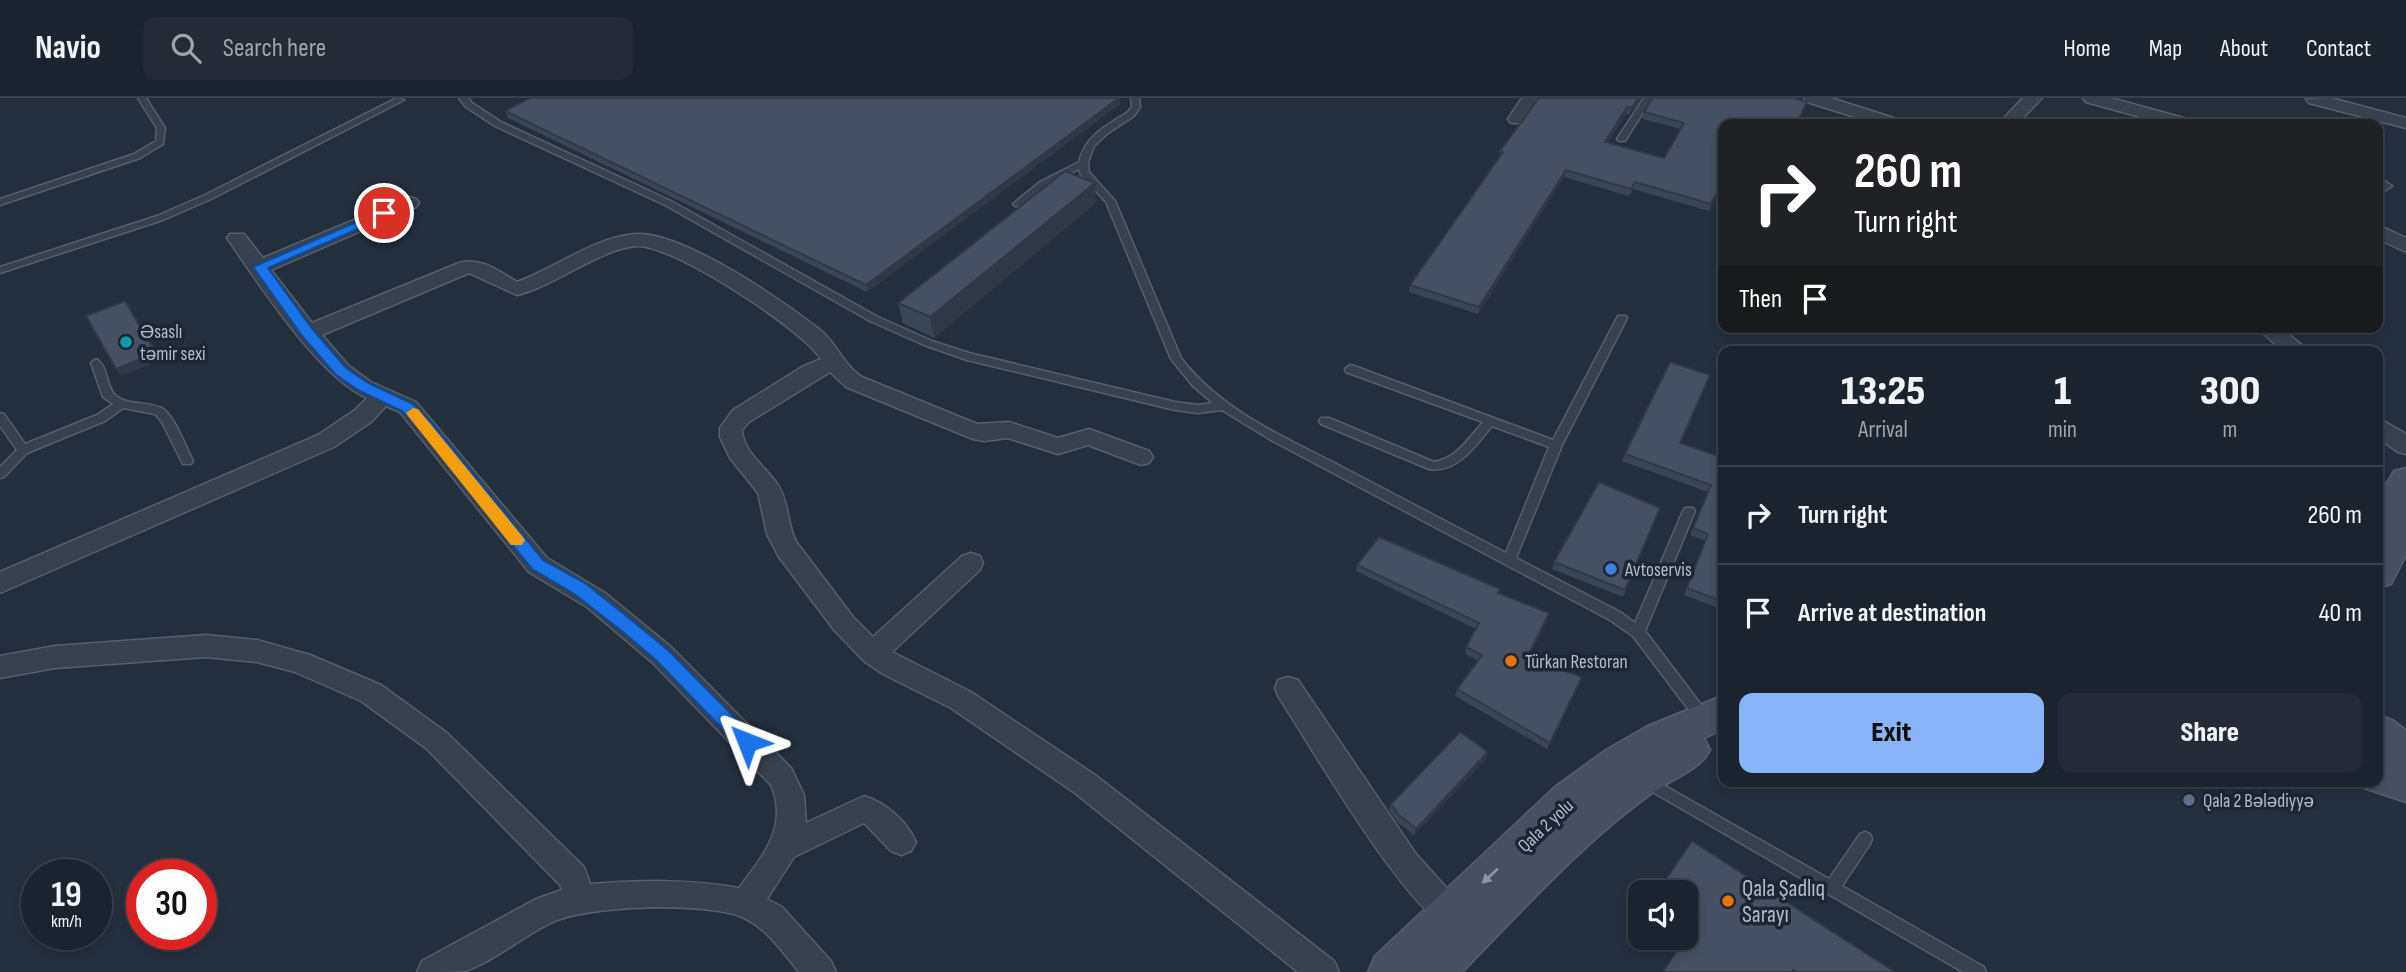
<!DOCTYPE html>
<meta charset="utf-8">
<style>
:root{--surface:#1b232e;--page:#242b36;--text:#f1f3f6;--muted:#a0a4aa;--line:#39404a;--accent:#8ab4f8}
body{margin:0;font-family:"Sofia Sans Condensed",sans-serif;background:var(--page);color:var(--text);height:100vh;display:flex;flex-direction:column;font-size:26px;white-space:nowrap}
*{box-sizing:border-box;margin:0}
p{font-size:23px;color:var(--muted)}
.icon{flex:none;width:38px;height:38px;fill:none;stroke:currentColor;stroke-width:2;stroke-linecap:round;stroke-linejoin:round}
.map{position:relative;flex:1;overflow:hidden}
.drawer{position:absolute;left:1718px;top:248px;width:665px;height:441px;display:flex;flex-direction:column;background:var(--surface);border-radius:14px;box-shadow:0 4px 10px #0003,0 0 0 2px var(--line)}
.drawer>*{flex:none}
.top-card{position:absolute;left:1718px;top:21px;width:665px;height:214px;border-radius:14px;box-shadow:0 4px 10px #0003,0 0 0 2px var(--line);background:#202124;color:#fff;overflow:hidden}
.buttons{position:absolute;left:1628px;top:782px;display:grid;gap:14px}
.buttons a{display:grid;place-items:center;width:70px;height:70px;border-radius:14px;background:var(--surface);box-shadow:0 4px 10px #0003,0 0 0 2px var(--line);font-size:35px}
.speed{position:absolute;left:21px;top:761px;display:flex;gap:14px;font-size:35px;font-weight:700;text-align:center}
.speed>*{display:grid;place-content:center;width:91px;height:91px;border-radius:50%;background:var(--surface);box-shadow:0 4px 10px #0003,0 0 0 2px var(--line);line-height:1}
.speed small{font-size:18px;font-weight:400}
.speed .limit{border:10px solid #d22;background:#fff;color:#111}
.pin{position:absolute;display:grid;place-items:center;width:60px;height:60px;color:#fff;margin:-30px;border:4px solid #fff;border-radius:50%;box-shadow:0 2px 7px #0007}
.me{position:absolute;width:77px;margin:-38px;rotate:315deg;stroke-linejoin:round;filter:drop-shadow(0 0 5px #0008)}
.turn{display:flex;align-items:center;gap:24px;height:147px;padding:0 21px;font-size:32px}
.turn .icon{width:91px;height:91px;stroke-width:2.5}
.turn b{display:block;font-size:49px;line-height:60px}
.then{display:flex;align-items:center;height:66px;padding:0 21px;background:#0003;gap:14px;font-size:26px}
.eta{display:flex;justify-content:space-evenly;align-items:center;height:119px;text-align:center}
.eta b{font-size:42px;font-weight:800;line-height:49px}
.button{display:flex;gap:14px;margin-top:auto;padding:14px 21px}
.button a{flex:1;height:80px;border-radius:14px;background:var(--accent);color:#111;font-size:28px;font-weight:800;line-height:80px;text-align:center}
.button a+a{background:var(--page);color:var(--text)}
ul{padding:0;list-style:none}
li{display:flex;align-items:center;gap:21px;height:98px;padding:0 21px;border-top:2px solid var(--line)}
li div{flex:1}
li b{display:block;font-size:26px}
li em{font-style:normal}
header{display:flex;align-items:center;gap:42px;box-sizing:border-box;height:98px;padding:0 35px;background:var(--surface);border-bottom:2px solid var(--line)}
header strong{font-size:33px}
nav{display:flex;gap:38px;margin-inline-start:auto;font-size:24px}
.search{width:490px;height:63px;background:var(--page);display:flex;align-items:center;gap:18px;box-sizing:border-box;padding:0 24px;border-radius:14px;color:var(--muted);font-size:26px}
.map>svg:first-child{display:block}
.lines{fill:none;stroke-linecap:round;stroke-linejoin:round}
.service-casing{stroke:#565f6c;stroke-width:3}
.minor-casing{stroke:#565f6c;stroke-width:3}
.secondary-casing{stroke:#565f6c;stroke-width:3}
.service{fill:#38414e;fill-rule:evenodd}
.minor{fill:#38414e;fill-rule:evenodd}
.secondary{fill:#465061;fill-rule:evenodd}
.wall{fill:#3b4654}
.shaded-wall{fill:#303945}
.building{fill:#455162;stroke:#303945;stroke-width:2}
.oneway{fill:#8e96a5}
.route{fill:#1a73e8;stroke:#114b97;stroke-width:2}
.slow{fill:#f59e0b}
.culture-dot{fill:#0f9aa8;stroke:#1d2633;stroke-width:2.5}
.shop-dot{fill:#3f7fe0;stroke:#1d2633;stroke-width:2.5}
.food-dot{fill:#e8710a;stroke:#1d2633;stroke-width:2.5}
.service-dot{fill:#5c6f8a;stroke:#1d2633;stroke-width:2.5}
.labels{text-anchor:middle;stroke-width:7;stroke-linejoin:round;paint-order:stroke}
.poi-label{font-size:19px;fill:#b4bcc9;stroke:#1d2633;text-anchor:start}
.street-label{font-size:19px;fill:#b4bcc9;stroke:#1d2633}
.near-poi-label{font-size:23px;fill:#b4bcc9;stroke:#1d2633;text-anchor:start}
</style>
<header>
<strong>Navio</strong>
<div class="search"><svg class="icon" aria-label="search" viewBox="0 0 24 24"><circle cx="10" cy="10" r="6"/><path d="M15 15l6 6"/></svg>Search here</div>
<nav><a>Home</a><a>Map</a><a>About</a><a>Contact</a></nav>
</header>
<div class="map">
<svg width="2406" height="874" viewBox="0 0 2406 874">
<rect width="100%" height="100%" fill="#242f3e"/>
<g class="lines">
<!-- service casing -->
<g class="service-casing">
<path id="service" d="M138 0H146L165 30 163 46 140 60 0 107V101L134 56 156 43 157 30Z
M397 0 404 2 211 101 163 122 0 175V169L157 118 205 97Z
M459 0H468L472 5 501 24 671 103 878 219 932 243 969 255 1175 304 1198 307 1213 305 1193 288 1171 261 1106 104 1081 77 1079 71 1046 88 1021 108H1015L1013 106 1040 84 1079 64C1085 38 1107 27 1128 14L1132 9 1131 0H1139L1140 9 1134 18 1108 35 1094 48 1088 64 1089 74 1115 103 1181 260C1221 313 1286 340 1344 370 1398 398 1452 427 1506 455L1549 349 1492 328C1476 347 1457 376 1429 371L1321 326 1319 323 1321 320H1329L1434 364C1456 361 1469 340 1483 324L1346 274 1345 271 1350 267 1354 268 1553 342 1617 220 1618 218H1626L1627 220 1562 347 1516 460 1620 514 1635 525 1683 413 1685 410H1693L1695 413 1645 533 1708 616 1710 620 1708 624 1703 626 1698 624 1633 538 1610 522 1271 342 1222 312 1198 315 1175 312 967 262 924 247 870 223 665 107 495 28 466 9Z
M1644 0H1652L1625 43H1619L1617 41Z
M1860 248 1864 249 1865 254H1855L1856 249Z
M96 261C109 268 105 289 116 298 129 309 150 302 163 311 175 319 186 350 193 363L191 366H183L162 324 155 316 123 310 105 323 27 355 4 379 0 380V369L17 352 0 328V315L4 316 25 346 97 317 113 306 103 299 91 265Z
M1644 676 1829 781 1860 736 1865 734 1870 736 1872 741 1870 746 1842 788 1984 869 1986 874H1963L1639 686 1637 682 1639 678Z"/>
</g>
<!-- minor casing -->
<g class="minor-casing">
<path id="minor" d="M1522 0H1540L1523 25H1511L1508 21Z
M1804 0H1831L1900 22 1903 26H1877L1807 4Z
M2023 0H2042L2017 26H1998Z
M2083 0H2111L2191 22 2194 26H2166L2086 4Z
M2331 0 2406 20V30L2309 5 2306 1Z
M2383 82 2392 88 2378 97V84Z
M409 99 416 101 419 105 416 109 271 172 312 225 459 165C482 159 498 173 517 184 556 170 594 139 636 136 682 133 783 203 819 231 837 245 843 267 862 279L977 326 1009 324 1058 340 1089 331 1149 353 1153 359 1149 365 1141 367 1088 347 1058 356 1008 340 984 343 973 341 846 289 830 274 749 324 742 332C743 354 766 369 778 387 789 404 787 428 797 445L853 519 873 539 962 458 971 455 980 458 983 465 980 472 892 554 971 594 1095 677 1334 863 1339 874H1298L1075 695 951 610 883 576 864 563 835 533 779 459 767 436 758 395 730 360 720 339V330L733 312 802 269 821 261C802 231 671 145 636 148 600 151 555 188 517 197L469 175 322 237 349 268 371 284 416 304 547 460 605 495 671 549 791 670 804 697 806 725 864 698C886 705 906 722 916 744L911 753 901 757 891 753 864 725 794 759 767 801 782 809 831 863 836 874H799C783 855 766 829 742 819 706 804 589 807 553 824 524 837 495 863 465 873 452 874 431 874 417 874L422 863 536 801 562 792 560 787 427 651 361 603 295 574 257 564 206 559 55 570 0 580V558L55 548 206 537 257 542 310 557 381 587 447 635 584 769 590 786C641 782 689 781 739 790 763 758 789 728 771 687L653 565 587 509 529 474 400 314 386 308 371 324 334 349 0 495V474L318 337 355 312 367 300C318 278 259 186 227 140L230 136H244L263 160Z
M2378 127 2406 140V154L2378 141Z
M2256 229H2280L2310 254H2284Z
M2378 320 2406 336V356L2398 354 2378 340Z
M1288 579 1298 582 1416 756 1461 806 1465 816 1461 826 1450 830C1406 813 1309 645 1278 598L1275 590 1278 582Z"/>
</g>
<!-- secondary casing -->
<g class="secondary-casing">
<path id="secondary" d="M2406 370V457L2391 486 2378 490V400L2394 373Z
M1724 597V631L1704 640 1710 652C1700 672 1674 680 1655 693 1583 744 1524 811 1462 874H1368L1375 858 1555 689 1606 652 1648 628Z
M2378 617 2392 622 2406 632V704L2364 690 2361 684H2378V659L2384 661 2378 657Z"/>
</g>
<!-- service -->
<use href="#service" class="service"/>
<!-- minor -->
<use href="#minor" class="minor"/>
<!-- secondary -->
<use href="#secondary" class="secondary"/>
</g>
<!-- wall -->
<path class="wall" d="M1119 0 1120 6 867 194 508 20 505 13Z
M1539 0H1642L1629 17 1626 16 1607 45 1664 60 1681 31 1642 21 1644 14 1804 10 1797 26H1724V83L1709 113 1633 91 1629 98 1564 79 1478 216 1409 194 1410 187 1499 60 1500 53Z
M1096 105 934 240 903 225 898 205Z
M1680 345 1724 360V505L1721 511 1684 497 1705 443 1690 437 1708 394 1622 363 1625 356Z
M1660 410 1623 499 1552 471 1554 464Z
M1357 467 1499 495 1547 522 1528 560 1579 585 1547 651 1455 598 1457 591 1478 563 1465 556 1466 549 1476 531 1356 473Z
M1488 654 1486 661 1414 737 1397 724 1389 712 1391 706Z
M1692 743 1895 874H1663L1697 822 1685 815V794H1658Z"/>
<!-- shaded-wall -->
<path class="shaded-wall" d="M1119 0 1120 6 867 194 866 187Z
M1639 0H1642L1629 17 1631 10Z
M1627 9 1626 16 1603 51 1605 44Z
M1566 72 1564 79 1478 216 1479 209Z
M1724 81V83L1709 113 1711 106Z
M1095 85 1096 105 934 240 930 219Z
M125 203 131 211 161 262 122 278 116 271Z
M1549 515 1547 522 1525 566 1527 560Z
M1488 654 1486 661 1414 737 1416 731Z"/>
<!-- building -->
<path class="building" d="M530 0H1119L866 187 505 13Z
M1539 0H1639L1631 10 1627 9 1605 44 1664 60 1684 25 1644 14 1652 0H1793L1807 4 1796 26H1724V81L1711 106 1635 84 1631 91 1566 72 1479 209 1410 187 1503 54 1500 53Z
M1065 73 1095 85 930 219 898 205Z
M125 203 156 255 116 271 86 218Z
M1670 264 1710 277 1680 345 1724 360V504L1687 490 1708 436 1693 430 1711 387 1625 356Z
M1599 384 1660 410 1625 492 1554 464Z
M1379 439 1500 491 1498 495 1549 515 1527 560 1582 579 1550 645 1457 591 1482 557 1466 549 1479 525 1357 467Z
M1460 634 1488 654 1416 731 1399 717 1391 706Z
M1692 743 1895 874H1796L1793 872 1792 874H1663L1700 817 1685 807V794H1667L1660 790Z"/>
<!-- one-way arrows -->
<defs><path id="oneway-solid" d="M-6-.8H1V-3.2L6.5 0L1 3.2V.8H-6Z" transform="scale(1.75)"/></defs>
<use class="oneway" href="#oneway-solid" transform="translate(1490 778) rotate(137)"/>
<!-- route -->
<path class="route" d="M384 112 390 115 388 118 268 170 313 232 346 270 368 285 413 306 430 323 543 462 585 485 635 525 668 552 753 638 756 644 753 649 747 652 740 649 656 562 623 534 573 495 532 471 419 330 402 313 358 292 336 277 303 239 253 169Z"/>
<!-- slow -->
<path class="slow" d="M413 310 418 311 522 438 525 442 522 447H511L408 318 406 315Z"/>
<!-- markers -->
<circle class="culture-dot" cx="126" cy="244" r="7"/>
<circle class="shop-dot" cx="1611" cy="471" r="7"/>
<g class="food-dot">
<circle cx="1511" cy="563" r="7"/>
<circle cx="1728" cy="803" r="7"/>
</g>
<circle class="service-dot" cx="2189" cy="702" r="7"/>
<g class="labels">
<!-- poi labels -->
<g class="poi-label">
<text x="140" y="240">Əsaslı<tspan x="140" dy="22">təmir sexi</tspan></text>
<text x="1625" y="478">Avtoservis</text>
<text x="1525" y="570">Türkan Restoran</text>
<text x="2203" y="709">Qala 2 Bələdiyyə</text>
</g>
<!-- street labels -->
<g class="street-label">
<text transform="translate(1545 727) rotate(-43)" y="7">Qala 2 yolu</text>
</g>
<!-- near-poi labels -->
<g class="near-poi-label">
<text x="1742" y="798">Qala Şadlıq<tspan x="1742" dy="26">Sarayı</tspan></text>
</g>
</g>
</svg>
<div class="buttons">
<a><svg class="icon" aria-label="sound" viewBox="0 0 24 24"><path d="M4 9h4l5-4v14l-5-4H4zM17 9q2 3 0 6"/></svg></a>
</div>
<div class="speed"><div>19<small>km/h</small></div><div class="limit">30</div></div>
<div class="pin" style="left:384px;top:115px;background:#d93025"><svg class="icon" aria-label="arrive" viewBox="0 0 24 24"><path d="M6 21V4h12l-3 4 3 4H6"/></svg></div>
<svg class="me" style="left:747px;top:644px" viewBox="-20 -20 40 40"><path d="M0-17L14 15 0 8-14 15z" fill="#1a73e8" stroke="#fff" stroke-width="4"/></svg>
<div class="top-card">
<div class="turn"><svg class="icon" aria-label="right" viewBox="0 0 24 24"><path d="M7 20v-9h11M14 6l5 5-5 5"/></svg><div><b>260 m</b>Turn right</div></div>
<div class="then">Then<svg class="icon" aria-label="arrive" viewBox="0 0 24 24"><path d="M6 21V4h12l-3 4 3 4H6"/></svg></div>
</div>
<section class="drawer">
<div class="eta">
<div><b>13:25</b><p>Arrival</p></div>
<div><b>1</b><p>min</p></div>
<div><b>300</b><p>m</p></div>
</div>
<ul>
<li><svg class="icon" aria-label="right" viewBox="0 0 24 24"><path d="M7 20v-9h11M14 6l5 5-5 5"/></svg><div><b>Turn right</b></div><em>260 m</em></li>
<li><svg class="icon" aria-label="arrive" viewBox="0 0 24 24"><path d="M6 21V4h12l-3 4 3 4H6"/></svg><div><b>Arrive at destination</b></div><em>40 m</em></li>
</ul>
<div class="button"><a>Exit</a><a>Share</a></div>
</section>
</div>
